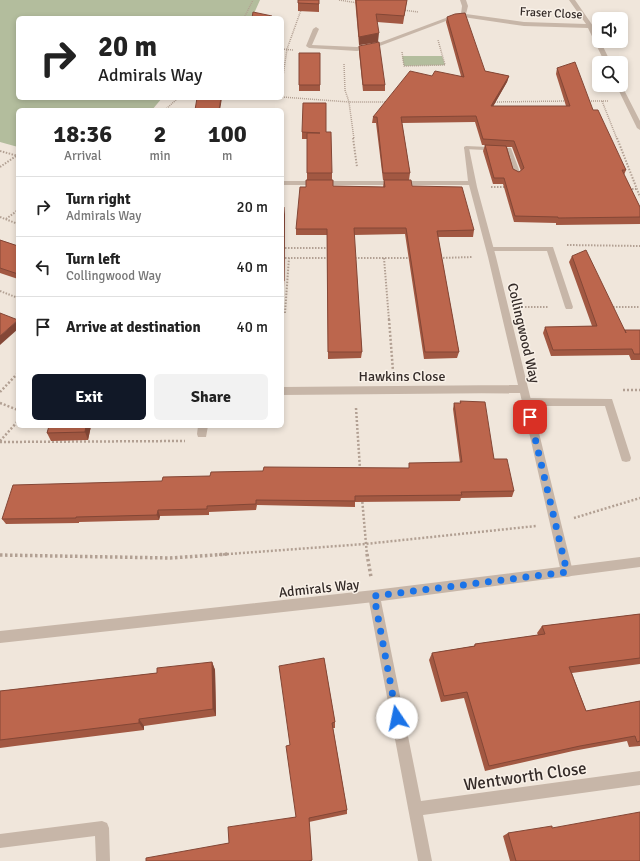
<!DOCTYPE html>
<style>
:root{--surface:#fff;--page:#f2f2f2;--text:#222;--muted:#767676;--line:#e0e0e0;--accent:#111827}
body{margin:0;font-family:Signika,sans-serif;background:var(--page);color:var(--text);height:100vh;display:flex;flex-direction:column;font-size:15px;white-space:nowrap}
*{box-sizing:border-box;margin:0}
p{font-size:13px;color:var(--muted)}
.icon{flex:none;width:22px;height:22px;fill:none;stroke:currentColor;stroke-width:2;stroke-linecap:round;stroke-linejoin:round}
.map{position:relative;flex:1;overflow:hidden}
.panel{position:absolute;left:16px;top:108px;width:268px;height:320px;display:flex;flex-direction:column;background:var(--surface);border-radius:6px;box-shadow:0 2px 6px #0003}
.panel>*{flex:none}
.guide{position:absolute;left:16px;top:16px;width:268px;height:84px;border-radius:6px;box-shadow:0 2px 6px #0003;background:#fff;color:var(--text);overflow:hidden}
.fabs{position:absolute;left:592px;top:12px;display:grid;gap:8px}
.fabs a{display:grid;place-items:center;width:36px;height:36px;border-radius:6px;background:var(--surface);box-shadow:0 2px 6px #0003;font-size:20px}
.pin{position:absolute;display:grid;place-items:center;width:34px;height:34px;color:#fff;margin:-17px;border-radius:8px;box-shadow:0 2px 6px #0006}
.me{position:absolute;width:44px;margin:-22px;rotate:349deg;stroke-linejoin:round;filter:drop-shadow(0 0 3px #0008)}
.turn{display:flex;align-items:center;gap:14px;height:84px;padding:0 16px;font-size:18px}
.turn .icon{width:52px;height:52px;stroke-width:2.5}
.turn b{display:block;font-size:28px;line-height:34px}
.eta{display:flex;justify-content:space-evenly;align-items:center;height:68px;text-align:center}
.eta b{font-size:24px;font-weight:700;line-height:28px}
.button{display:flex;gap:8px;margin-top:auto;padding:8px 16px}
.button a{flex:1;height:46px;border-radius:6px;background:var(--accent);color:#fff;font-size:16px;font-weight:700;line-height:46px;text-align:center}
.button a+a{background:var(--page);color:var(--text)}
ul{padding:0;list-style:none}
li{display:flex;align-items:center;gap:12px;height:60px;padding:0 16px;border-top:1px solid var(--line)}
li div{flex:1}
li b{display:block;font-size:15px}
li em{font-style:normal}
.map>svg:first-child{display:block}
.green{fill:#b3bd9d}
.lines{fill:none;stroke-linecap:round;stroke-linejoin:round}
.path-far3{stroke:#b2a093;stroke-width:1.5;stroke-dasharray:1 1;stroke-linecap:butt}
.path-far2{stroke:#b2a093;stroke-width:2;stroke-dasharray:1.5 1.5;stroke-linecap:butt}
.path-far1{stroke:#b2a093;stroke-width:2.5;stroke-dasharray:2 2;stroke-linecap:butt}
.path{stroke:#b2a093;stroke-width:3.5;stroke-dasharray:2.5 2.5;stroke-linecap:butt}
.service{fill:#c7b6a8;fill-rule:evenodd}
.minor{fill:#c7b6a8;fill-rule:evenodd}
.tertiary{fill:#c7b6a8;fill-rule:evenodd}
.wall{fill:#a25842;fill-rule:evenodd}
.shaded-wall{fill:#844736}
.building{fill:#bc664d;stroke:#844736}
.route{stroke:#1a73e8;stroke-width:7;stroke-dasharray:0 12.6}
.labels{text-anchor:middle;stroke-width:3;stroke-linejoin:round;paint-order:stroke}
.far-street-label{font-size:12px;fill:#342b28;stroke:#f8f0e7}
.street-label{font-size:14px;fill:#342b28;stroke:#f8f0e7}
.near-street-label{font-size:17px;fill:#342b28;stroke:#f8f0e7}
</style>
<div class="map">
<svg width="640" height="861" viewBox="0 0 640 861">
<rect width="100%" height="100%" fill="#f0e6db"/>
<!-- green -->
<path class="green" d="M0 0H260L252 18H18V98H162L152 110H18V147L0 142Z
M402 56H442L445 65 404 66Z"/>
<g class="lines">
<!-- path-far3 -->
<path class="path-far3" d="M339 0 358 3
M403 10 418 12
M244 18 253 0
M282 49 293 50
M402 52 404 66 445 65 438 40
M344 64 345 90 349 102 354 139
M282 83 287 49 301 10
M282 97 349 102H388
M587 101H608
M602 101 617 139
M493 102 568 101
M165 110 178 98"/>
<!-- path-far2 -->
<path class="path-far2" d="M353 138 357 167
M617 138 640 197
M0 151 18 156
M0 167 16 156
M491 187H506
M629 189H636
M0 217 18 224
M6 219 18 210
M567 245 640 246
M282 248H329
M282 258H329
M352 258H411
M384 258 389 320
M440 258 473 257
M0 291 18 298
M522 307H549
M610 307H640
M282 313H285L289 258"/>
<!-- path-far1 -->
<path class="path-far1" d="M389 319 393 371
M623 390H640
M0 392 18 373
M0 403 18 410
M356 408 360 469
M0 441 18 421
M0 442 185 441
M362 498 367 555
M574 518 640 498
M215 555 365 544 536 526"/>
<!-- path -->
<path class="path" d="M367 554 371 577
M0 555 170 558 229 554"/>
<!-- service -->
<path class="service" d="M466 146 511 148 521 175 517 177 513 175 506 151 464 149V147Z
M487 247H553L573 307 572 309H566L565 307 547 251H487Z
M526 398 612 399 631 458 630 461 626 462 622 461 621 458 605 406H526L523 405 521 402 523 399Z"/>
<!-- minor -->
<path class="minor" d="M460 0H466L468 6 466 14 524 22 586 24 569 0H575L593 26 611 63H605L588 28 524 26 463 17 454 18 377 47 357 51 309 48 306 46 313 29 316 27 319 29 312 45 357 47 376 44 451 16 461 14 462 6Z
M621 84 640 121V130L637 128 616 85H621Z
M464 147 469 148 477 187 496 257 573 572 571 576 567 577 563 576 561 572 520 393 282 395V387L518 385 488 257 469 185H282V181H468Z
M198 426H208L206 437H198L197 434Z
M374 590 378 592 380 596 421 801 640 771V785L423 815 432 861H418L368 596 370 592Z
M102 821 107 823 109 828 110 861H96L95 836 0 848V834Z"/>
<!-- tertiary -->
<path class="tertiary" d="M640 557V567L374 602 0 643V631L374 590Z"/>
</g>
<!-- wall -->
<path class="wall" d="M298 0H319V12L298 11Z
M355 0H407L403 24 377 22 378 42 359 45Z
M447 17 485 71 509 76 507 82 493 106H566L556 74 557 68 593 110 626 170 624 175 640 207V224L556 225V223L514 222 503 184H493L483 151 485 145H482L475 122 402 123 410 173 409 180H383L376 123H372L373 117 432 76H461L446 22ZM507 147H512L521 171 519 172 513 169Z
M359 46 385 85V91H363L359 52Z
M299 53H320V91H299Z
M302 132H326L332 173V180H307V139H302Z
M384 180 412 186 474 230 473 237H438L459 352 457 358 424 359 405 234 354 235 362 352 361 358 328 359 327 235H296V229L333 186 383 187Z
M282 207 285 215 284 289H282Z
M0 240 18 246V279L0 273Z
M572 256 625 330H640V360H631L629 355 551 356 543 333 545 327 592 326 569 262Z
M460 401 494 459 514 491 512 497 461 498 460 501 355 502V507L257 505 256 510 209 512V515L160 516 159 520 79 522V523L6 524 2 519 162 481 210 476 409 468V463H460L453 409 454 403H460Z
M49 426H91L88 440 51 441 47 433Z
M640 614V664L572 673 586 711 640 701V746L629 747 627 741 573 751 485 771 464 698 441 702 429 660 432 653 474 646 475 644 538 635 537 633 542 626Z
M324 658 335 722V728H333L347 810V814L309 822 312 861H146L229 843 296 817 290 745Z
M212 662 215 670 216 716 144 726V730L15 746 0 748V691L157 673Z
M552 828 640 861H510L503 836 508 833Z"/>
<!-- shaded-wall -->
<path class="shaded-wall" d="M379 33 378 42 359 45V37Z
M509 76 507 82 490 112 491 106Z
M221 98H222L220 110H219Z
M284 207 285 215 284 289Z
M18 320V329L0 345V336Z
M86 426H91L88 440 85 432Z
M158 510 160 516 159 520 157 515Z
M212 662 215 670 216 716 213 709Z
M139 719 144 726V730L139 723Z"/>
<!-- building -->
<path class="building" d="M298 0H319V4L298 3Z
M356 0H407L404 16 376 14 379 33 359 37Z
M253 12 272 16 271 18H252Z
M465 13 485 71 509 76 491 106H570L557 68 575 62 593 110H598L626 170H622L640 207V217L558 218V217L515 216 504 178H494L485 145 506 146 513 169 519 172 524 168 514 141 483 139 476 116 401 117 410 173H383L377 117H373L410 71 432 76 435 71 464 77 447 17 455 14Z
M379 42 385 85H363L359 46Z
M299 53H320V85H299Z
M197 98H221L219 110H195Z
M303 103H326V132H331L332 173H307V133H320L302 132Z
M306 180H333V186L385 187 384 180H411L412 186 462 187 474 230 437 231 459 352H425L406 228H354L362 352H328L327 229H296L300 187H306Z
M282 207H284V281H282Z
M0 240 18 246V274L0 268Z
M586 250 626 333 625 330H640V354H634L632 349 553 350 545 327 597 326 572 256Z
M0 313 18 320 0 336Z
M460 401 485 402 494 459H507L514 491 461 492 462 495 355 496V501L256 500V504L207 506V509L158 510 157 515 76 517V518L2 519 13 485 162 481 163 477 210 476 211 472 263 471 264 467 409 468V463L462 462 454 403H461Z
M49 426H86L85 432 47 433Z
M640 614V658L569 667 586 711 640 701V741L637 742 635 736 580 746 489 766 467 692 444 696 432 653 475 646V644L545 634 542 626Z
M324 658 335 722 332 723 347 810 309 818 312 860 309 861H146V858L229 843 228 827 296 817 286 746 290 745 279 666Z
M212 662 213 709 139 719V723L0 740V691L9 690 157 673V668Z
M640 812V861H516L508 833 552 826V828Z"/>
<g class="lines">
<!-- route -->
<path class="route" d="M397 718 374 596 567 572 530 417"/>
</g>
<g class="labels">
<!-- far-street labels -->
<g class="far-street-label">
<text transform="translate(551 13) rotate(3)" y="4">Fraser Close</text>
</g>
<!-- street labels -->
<g class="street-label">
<text transform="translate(524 333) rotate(77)" y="5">Collingwood Way</text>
<text x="402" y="381">Hawkins Close</text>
<text transform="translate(319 588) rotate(-6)" y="5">Admirals Way</text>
</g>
<!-- near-street labels -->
<g class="near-street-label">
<text transform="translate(525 776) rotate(-8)" y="6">Wentworth Close</text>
</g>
</g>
</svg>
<div class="fabs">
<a><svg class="icon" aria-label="sound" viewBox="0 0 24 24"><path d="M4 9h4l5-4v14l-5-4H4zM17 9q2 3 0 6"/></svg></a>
<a><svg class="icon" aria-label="search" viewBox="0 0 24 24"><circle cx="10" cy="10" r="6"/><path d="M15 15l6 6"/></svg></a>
</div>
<div class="pin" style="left:530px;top:417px;background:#d93025"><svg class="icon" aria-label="arrive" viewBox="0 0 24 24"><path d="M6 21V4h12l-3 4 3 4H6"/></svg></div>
<svg class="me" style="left:397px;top:718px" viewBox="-20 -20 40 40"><circle r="19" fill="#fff"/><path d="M0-13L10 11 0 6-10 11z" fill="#1a73e8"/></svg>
<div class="guide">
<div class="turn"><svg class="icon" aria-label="right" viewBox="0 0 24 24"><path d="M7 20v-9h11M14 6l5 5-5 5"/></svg><div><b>20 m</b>Admirals Way</div></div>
</div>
<section class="panel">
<div class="eta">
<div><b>18:36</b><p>Arrival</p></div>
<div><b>2</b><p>min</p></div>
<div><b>100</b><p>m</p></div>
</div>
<ul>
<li><svg class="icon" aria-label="right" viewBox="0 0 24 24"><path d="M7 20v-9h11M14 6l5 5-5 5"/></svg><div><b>Turn right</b><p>Admirals Way</p></div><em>20 m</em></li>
<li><svg class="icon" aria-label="left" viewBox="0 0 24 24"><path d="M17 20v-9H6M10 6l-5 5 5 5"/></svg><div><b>Turn left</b><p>Collingwood Way</p></div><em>40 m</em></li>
<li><svg class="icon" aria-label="arrive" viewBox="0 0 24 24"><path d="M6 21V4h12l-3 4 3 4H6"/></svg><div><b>Arrive at destination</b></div><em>40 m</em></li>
</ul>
<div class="button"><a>Exit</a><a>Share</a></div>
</section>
</div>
